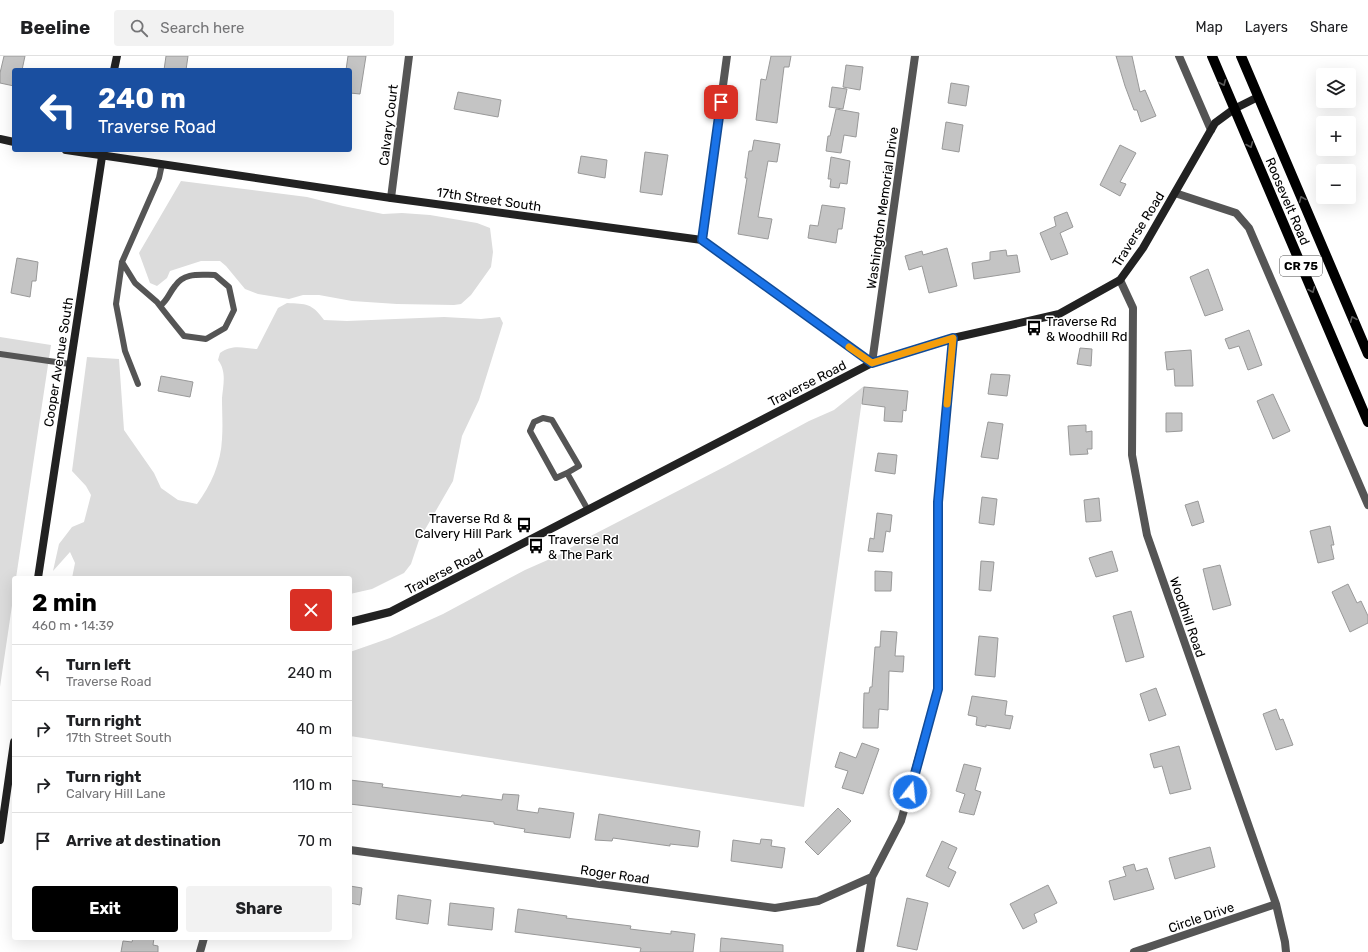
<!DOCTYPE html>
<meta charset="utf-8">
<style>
:root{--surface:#fff;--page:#f2f2f2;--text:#202124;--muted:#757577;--line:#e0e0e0;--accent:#000}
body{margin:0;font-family:Rubik,sans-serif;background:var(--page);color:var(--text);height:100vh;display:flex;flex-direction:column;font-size:15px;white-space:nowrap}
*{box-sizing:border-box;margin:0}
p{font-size:13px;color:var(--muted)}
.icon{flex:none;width:22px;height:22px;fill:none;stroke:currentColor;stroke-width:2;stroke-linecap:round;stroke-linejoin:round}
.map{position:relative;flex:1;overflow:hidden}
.sheet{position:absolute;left:12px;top:520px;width:340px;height:364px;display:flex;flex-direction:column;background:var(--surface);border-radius:4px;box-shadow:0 4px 16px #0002}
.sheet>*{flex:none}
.hud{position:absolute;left:12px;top:12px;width:340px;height:84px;border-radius:4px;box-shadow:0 4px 16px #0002;background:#1a4fa0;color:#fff;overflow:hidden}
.buttons{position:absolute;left:1316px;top:12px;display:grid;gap:8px}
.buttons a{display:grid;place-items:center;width:40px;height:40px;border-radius:4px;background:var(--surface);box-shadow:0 4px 16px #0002;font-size:20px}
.pin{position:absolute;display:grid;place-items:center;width:34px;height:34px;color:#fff;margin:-17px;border-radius:8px;box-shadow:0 2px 6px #0006}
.me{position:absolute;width:44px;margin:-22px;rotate:16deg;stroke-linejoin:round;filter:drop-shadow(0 0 3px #0008)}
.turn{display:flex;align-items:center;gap:14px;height:84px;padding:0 20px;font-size:18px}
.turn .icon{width:52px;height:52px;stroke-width:2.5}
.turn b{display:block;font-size:28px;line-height:34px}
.round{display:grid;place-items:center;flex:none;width:42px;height:42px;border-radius:4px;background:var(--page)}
.headline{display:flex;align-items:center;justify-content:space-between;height:68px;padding:0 20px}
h1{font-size:24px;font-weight:700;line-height:30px;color:var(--accent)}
.cta{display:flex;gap:8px;margin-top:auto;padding:8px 20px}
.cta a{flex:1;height:46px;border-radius:4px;background:var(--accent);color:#fff;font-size:16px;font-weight:700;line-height:46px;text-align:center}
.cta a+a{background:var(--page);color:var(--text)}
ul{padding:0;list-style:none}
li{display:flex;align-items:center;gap:12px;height:56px;padding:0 20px;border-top:1px solid var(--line)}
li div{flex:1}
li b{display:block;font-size:15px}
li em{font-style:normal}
header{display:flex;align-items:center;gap:24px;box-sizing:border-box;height:56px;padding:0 20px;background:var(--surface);border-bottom:1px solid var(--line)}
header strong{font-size:19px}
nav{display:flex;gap:22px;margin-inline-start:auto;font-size:14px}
.search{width:280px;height:36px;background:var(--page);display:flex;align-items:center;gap:10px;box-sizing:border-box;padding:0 14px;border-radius:4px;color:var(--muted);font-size:15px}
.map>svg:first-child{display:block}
.green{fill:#dcdcdc}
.building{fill:#c4c4c4;stroke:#999}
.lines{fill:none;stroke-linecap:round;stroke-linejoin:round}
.lane{stroke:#555;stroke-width:6}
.street{stroke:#555;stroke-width:8}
.secondary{stroke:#222;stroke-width:8}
.primary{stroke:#000;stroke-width:10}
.oneway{stroke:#595959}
.route-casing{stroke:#114b97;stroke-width:10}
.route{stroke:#1a73e8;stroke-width:7}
.slow{stroke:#f59e0b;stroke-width:7}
.labels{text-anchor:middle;stroke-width:3;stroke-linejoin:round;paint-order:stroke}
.shield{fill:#fff;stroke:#4c4c4c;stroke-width:1}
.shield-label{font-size:12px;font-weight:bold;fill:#000}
.street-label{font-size:13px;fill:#000;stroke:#fff}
.poi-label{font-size:13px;fill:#000;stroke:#fff;text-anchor:start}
</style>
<header>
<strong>Beeline</strong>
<div class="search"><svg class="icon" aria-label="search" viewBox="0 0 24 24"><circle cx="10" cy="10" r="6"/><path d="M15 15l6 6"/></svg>Search here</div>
<nav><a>Map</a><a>Layers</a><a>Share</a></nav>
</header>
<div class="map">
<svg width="1368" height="896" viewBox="0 0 1368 896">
<rect width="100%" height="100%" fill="#fff"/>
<!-- green -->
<path class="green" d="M181 125 307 141 343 150 383 158 402 157 430 159 477 167 490 172 493 196 491 211 471 239 461 248 454 249 397 248 352 245 319 239H303L289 243 258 238 245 233 226 210 220 205H201L170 215 167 222 157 230 150 227 139 197Z
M287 247C306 248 312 247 324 264L347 265 444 261 481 263 500 261 503 267 479 344 462 380 453 425 419 484 411 508 404 517 372 533 350 538V522H72L75 507 70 496 53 515 59 488 72 471 84 466 91 439 86 430 72 415 87 301 119 303 124 374 154 417 161 432 178 444 197 448C211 429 221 407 222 383 223 369 222 356 222 342 223 329 227 316 218 304L220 297C232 288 243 292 257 293L278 252Z
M0 281 51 289 16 522H14V536L0 631Z
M864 330 804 751 350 680V596L390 582 443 558 525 514 559 499 585 483 726 410 809 365 834 354Z"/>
<!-- building -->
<path class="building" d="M4 0H25L22 14H14V30L0 27V17Z
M166 0H188L186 14H164Z
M348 0H366L360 38 350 37V14H346Z
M771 0H791L789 11H784L777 67 756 64 761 23 766 24Z
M1116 0H1132L1140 36 1145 34 1156 60 1141 66 1137 54H1134L1125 30Z
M846 9 863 11 860 34 843 31Z
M951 27 969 30 966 50 948 47Z
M832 31 847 33 843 53 829 51Z
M458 36 501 44 498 61 454 53Z
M836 53 859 57 856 81 844 79 841 97 826 95 828 80H830Z
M946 66 963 69 959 96 942 93Z
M754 84 780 88 777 106 768 105 758 161 772 163 768 183 738 178 747 122H745L749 95H752Z
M1120 89 1136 97 1120 126 1126 128 1120 140 1100 129Z
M645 96 668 99 662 139 640 136Z
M581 100 607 104 605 122 578 117Z
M831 101 850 105 847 128 840 127 839 132 830 131 831 123H828Z
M822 149 845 152 842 173H838L836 187 808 182 810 169 818 170Z
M1067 156 1073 171 1060 177 1068 198 1051 204 1040 177 1056 170 1054 161Z
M947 192 957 230 929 237 922 210 909 214 905 200 922 195 923 199Z
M1006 194 1007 200 1017 199 1020 216 974 223 972 207 990 204V196Z
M17 202 38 206 36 225H32L30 241 11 237Z
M1208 213 1223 254 1205 260 1190 221Z
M1249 274 1262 309 1248 314 1239 290 1229 293 1225 283Z
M1080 292 1092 293 1091 310 1077 308Z
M1191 294 1193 330H1175L1174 313 1167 314 1165 296Z
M991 318 1010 319 1007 340 988 338Z
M161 320 193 326 190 341 158 335Z
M864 331 908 335 906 355 903 354 902 366 884 365 885 351 862 348Z
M1273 338 1290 375 1273 383 1257 345Z
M1166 357H1182V375L1166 376Z
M988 366 1003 368 998 403 981 401Z
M1086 369V376L1092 375V393H1087L1088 398 1070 399 1068 370Z
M878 397 897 399 895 418 875 415Z
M982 441 997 443 994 469 979 467Z
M1099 442 1101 465 1086 466 1084 444Z
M1198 445 1204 466 1192 470 1185 449Z
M877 457 892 459 890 476 886 475 883 496 868 495 870 482 874 483Z
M1330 470 1334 489H1331L1334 503 1318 507 1310 475Z
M1112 495 1118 515 1096 521 1089 502Z
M981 505 994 506 991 535 979 534Z
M1220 509 1231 549 1213 554 1203 513Z
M875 515 892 516 891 535H875Z
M1348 528 1357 547 1361 545 1368 560V567L1350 576 1332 536Z
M1131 555 1144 601 1126 606 1113 560Z
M881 575 897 576 895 600H904L903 616 889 615 888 654 879 653 878 672H863L864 637H869L870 631H872L875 591H880Z
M979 580 998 582 995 621 975 619Z
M1156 632 1166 659 1149 665 1140 638Z
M972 640 1007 645 1005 659 1013 660 1010 673 986 669V671L976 669 977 661 968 659Z
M1276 653 1280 664 1283 663 1293 689 1276 694 1263 658Z
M862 687 879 693 863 738 842 732 848 715 835 711 840 696 856 702Z
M1179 690 1191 733 1170 738 1162 710 1154 712 1150 698Z
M964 708 981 712 975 734 981 736 974 759 959 756 965 738 956 735Z
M350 724 383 728 382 731 461 741 462 739 502 744 503 738 519 739 517 754 538 757 539 752 574 757 570 782 524 776 525 773 494 768V766L350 748Z
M838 752 851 765 818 799 805 786Z
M599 758 700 775 698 791 670 788V790L613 782 612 785 595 784Z
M761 783 772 784 771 790 785 792 782 812 731 805 733 784 760 788Z
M942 785 957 792 948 812 956 816 949 831 926 820Z
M1210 791 1215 811 1175 823 1169 802Z
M1134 808 1136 815 1147 812 1154 833 1114 844 1109 825 1126 820 1123 811Z
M1048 829 1057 847 1034 858 1037 866 1023 873 1010 848Z
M350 830 362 832 360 849 350 847Z
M398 839 431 844 428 868 396 863Z
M907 842 928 847 917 894 897 890Z
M450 847 494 852 492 874 448 869Z
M518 853 567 860 566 862 631 870 630 873 671 878V875L695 878 693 896H640L641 892 515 876Z
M133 882H154L153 889 158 890V896H121L123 885 132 886Z
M721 882 783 889V896H720Z"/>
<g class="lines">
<!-- lane -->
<path class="lane" d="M122 206 135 227 157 246C166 258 175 269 184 280L206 283 225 272 234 254 229 231 215 219C200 219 184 216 175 230 169 237 168 244 160 250
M0 298 70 308
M138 328 125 295 116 248 122 206 159 122 162 108
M567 417 579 410 552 364 543 362 534 366 530 375 556 422 567 417 588 454"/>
<!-- street -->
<path class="street" d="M1179 0 1211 74
M1175 137 1236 157 1249 172 1368 449
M391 142 409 0
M702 184 727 0
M1120 224 1133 252 1132 399 1147 479 1276 848 1285 886 1286 896
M872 307 915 0
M350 794 775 852 818 845 872 821
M200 896 204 882
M860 896 872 821 901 765 938 633V446L953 282
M1134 896 1276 848"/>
<!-- secondary -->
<path class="secondary" d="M114 14 117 0
M0 83 14 86
M66 94 391 142 702 184 872 307
M38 522 103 94
M350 566 390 556 872 307 953 282 1059 258 1120 224 1143 192 1215 67 1234 53 1258 41
M0 784 14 686"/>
<!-- primary -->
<path class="primary" d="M1212 0 1368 366
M1241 0 1368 298"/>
</g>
<!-- one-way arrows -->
<defs><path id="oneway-chevron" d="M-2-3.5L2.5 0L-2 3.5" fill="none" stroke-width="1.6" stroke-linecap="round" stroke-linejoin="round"/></defs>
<g class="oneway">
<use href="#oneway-chevron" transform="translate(1223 27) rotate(67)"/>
<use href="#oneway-chevron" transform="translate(1250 89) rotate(67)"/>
<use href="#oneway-chevron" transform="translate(1302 143) rotate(-113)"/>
<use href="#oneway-chevron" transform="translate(1312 234) rotate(67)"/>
<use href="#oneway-chevron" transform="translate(1353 263) rotate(-113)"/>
</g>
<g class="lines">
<!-- route casing -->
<g class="route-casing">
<path id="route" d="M721 46 702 184 872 307 953 282 938 446V633L910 736"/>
</g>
<!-- route -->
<use href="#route" class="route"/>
<!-- slow -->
<path class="slow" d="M849 291 872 307 953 282 947 348"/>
</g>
<!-- icons -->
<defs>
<g id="bus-bare" transform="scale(1.2)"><path d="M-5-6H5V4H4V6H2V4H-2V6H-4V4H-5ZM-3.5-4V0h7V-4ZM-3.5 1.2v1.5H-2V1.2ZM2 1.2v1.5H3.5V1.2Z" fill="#000" stroke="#fff" stroke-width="2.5" paint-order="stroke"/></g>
</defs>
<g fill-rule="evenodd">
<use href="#bus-bare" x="1034" y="272"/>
<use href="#bus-bare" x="524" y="469"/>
<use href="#bus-bare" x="536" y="490"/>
</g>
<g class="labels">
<!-- shield labels -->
<rect class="shield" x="1280" y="200" width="42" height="20" rx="3"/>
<g class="shield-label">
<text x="1301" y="214">CR 75</text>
</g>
<!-- street labels -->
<g class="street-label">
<text transform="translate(388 69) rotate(-83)" y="5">Calvary Court</text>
<text transform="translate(489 143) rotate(8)" y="5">17th Street South</text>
<text transform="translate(1288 145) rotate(67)" y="5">Roosevelt Road</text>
<text transform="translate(882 152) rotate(-82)" y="5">Washington Memorial Drive</text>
<text transform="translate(1138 173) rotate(-58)" y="5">Traverse Road</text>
<text transform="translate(58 306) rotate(-81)" y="5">Cooper Avenue South</text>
<text transform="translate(807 327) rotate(-27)" y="5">Traverse Road</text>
<text transform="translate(444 515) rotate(-27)" y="5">Traverse Road</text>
<text transform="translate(1188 561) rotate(71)" y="5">Woodhill Road</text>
<text transform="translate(615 818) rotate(8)" y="5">Roger Road</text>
<text transform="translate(1201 861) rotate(-19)" y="5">Circle Drive</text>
</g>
<!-- poi labels -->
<g class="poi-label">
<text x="1046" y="270">Traverse Rd<tspan x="1046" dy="15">&amp; Woodhill Rd</tspan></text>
<text x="512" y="467" text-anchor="end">Traverse Rd &amp;<tspan x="512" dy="15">Calvery Hill Park</tspan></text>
<text x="548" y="488">Traverse Rd<tspan x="548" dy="15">&amp; The Park</tspan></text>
</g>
</g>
</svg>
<div class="buttons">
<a><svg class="icon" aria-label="layers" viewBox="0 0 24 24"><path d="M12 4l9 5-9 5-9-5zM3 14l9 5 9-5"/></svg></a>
<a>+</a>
<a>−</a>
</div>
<div class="pin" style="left:721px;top:46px;background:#d93025"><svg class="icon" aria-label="arrive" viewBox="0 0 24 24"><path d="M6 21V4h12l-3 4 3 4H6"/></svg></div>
<svg class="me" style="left:910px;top:736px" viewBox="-20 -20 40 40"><circle r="17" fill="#1a73e8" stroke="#fff" stroke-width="3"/><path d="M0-11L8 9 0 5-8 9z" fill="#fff"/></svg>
<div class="hud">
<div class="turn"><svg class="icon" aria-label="left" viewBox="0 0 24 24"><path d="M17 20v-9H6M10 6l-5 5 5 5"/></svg><div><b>240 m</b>Traverse Road</div></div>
</div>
<section class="sheet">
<div class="headline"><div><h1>2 min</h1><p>460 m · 14:39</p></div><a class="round" style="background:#d93025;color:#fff"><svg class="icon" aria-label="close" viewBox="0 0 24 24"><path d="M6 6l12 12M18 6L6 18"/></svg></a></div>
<ul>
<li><svg class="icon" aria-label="left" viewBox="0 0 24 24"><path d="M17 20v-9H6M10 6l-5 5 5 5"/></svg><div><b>Turn left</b><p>Traverse Road</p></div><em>240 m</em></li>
<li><svg class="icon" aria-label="right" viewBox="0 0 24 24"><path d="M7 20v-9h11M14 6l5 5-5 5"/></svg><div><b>Turn right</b><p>17th Street South</p></div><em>40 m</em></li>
<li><svg class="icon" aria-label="right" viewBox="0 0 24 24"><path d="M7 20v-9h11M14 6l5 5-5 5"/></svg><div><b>Turn right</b><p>Calvary Hill Lane</p></div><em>110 m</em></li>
<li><svg class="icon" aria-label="arrive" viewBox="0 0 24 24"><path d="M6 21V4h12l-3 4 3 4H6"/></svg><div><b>Arrive at destination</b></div><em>70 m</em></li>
</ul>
<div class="cta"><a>Exit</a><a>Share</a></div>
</section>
</div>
